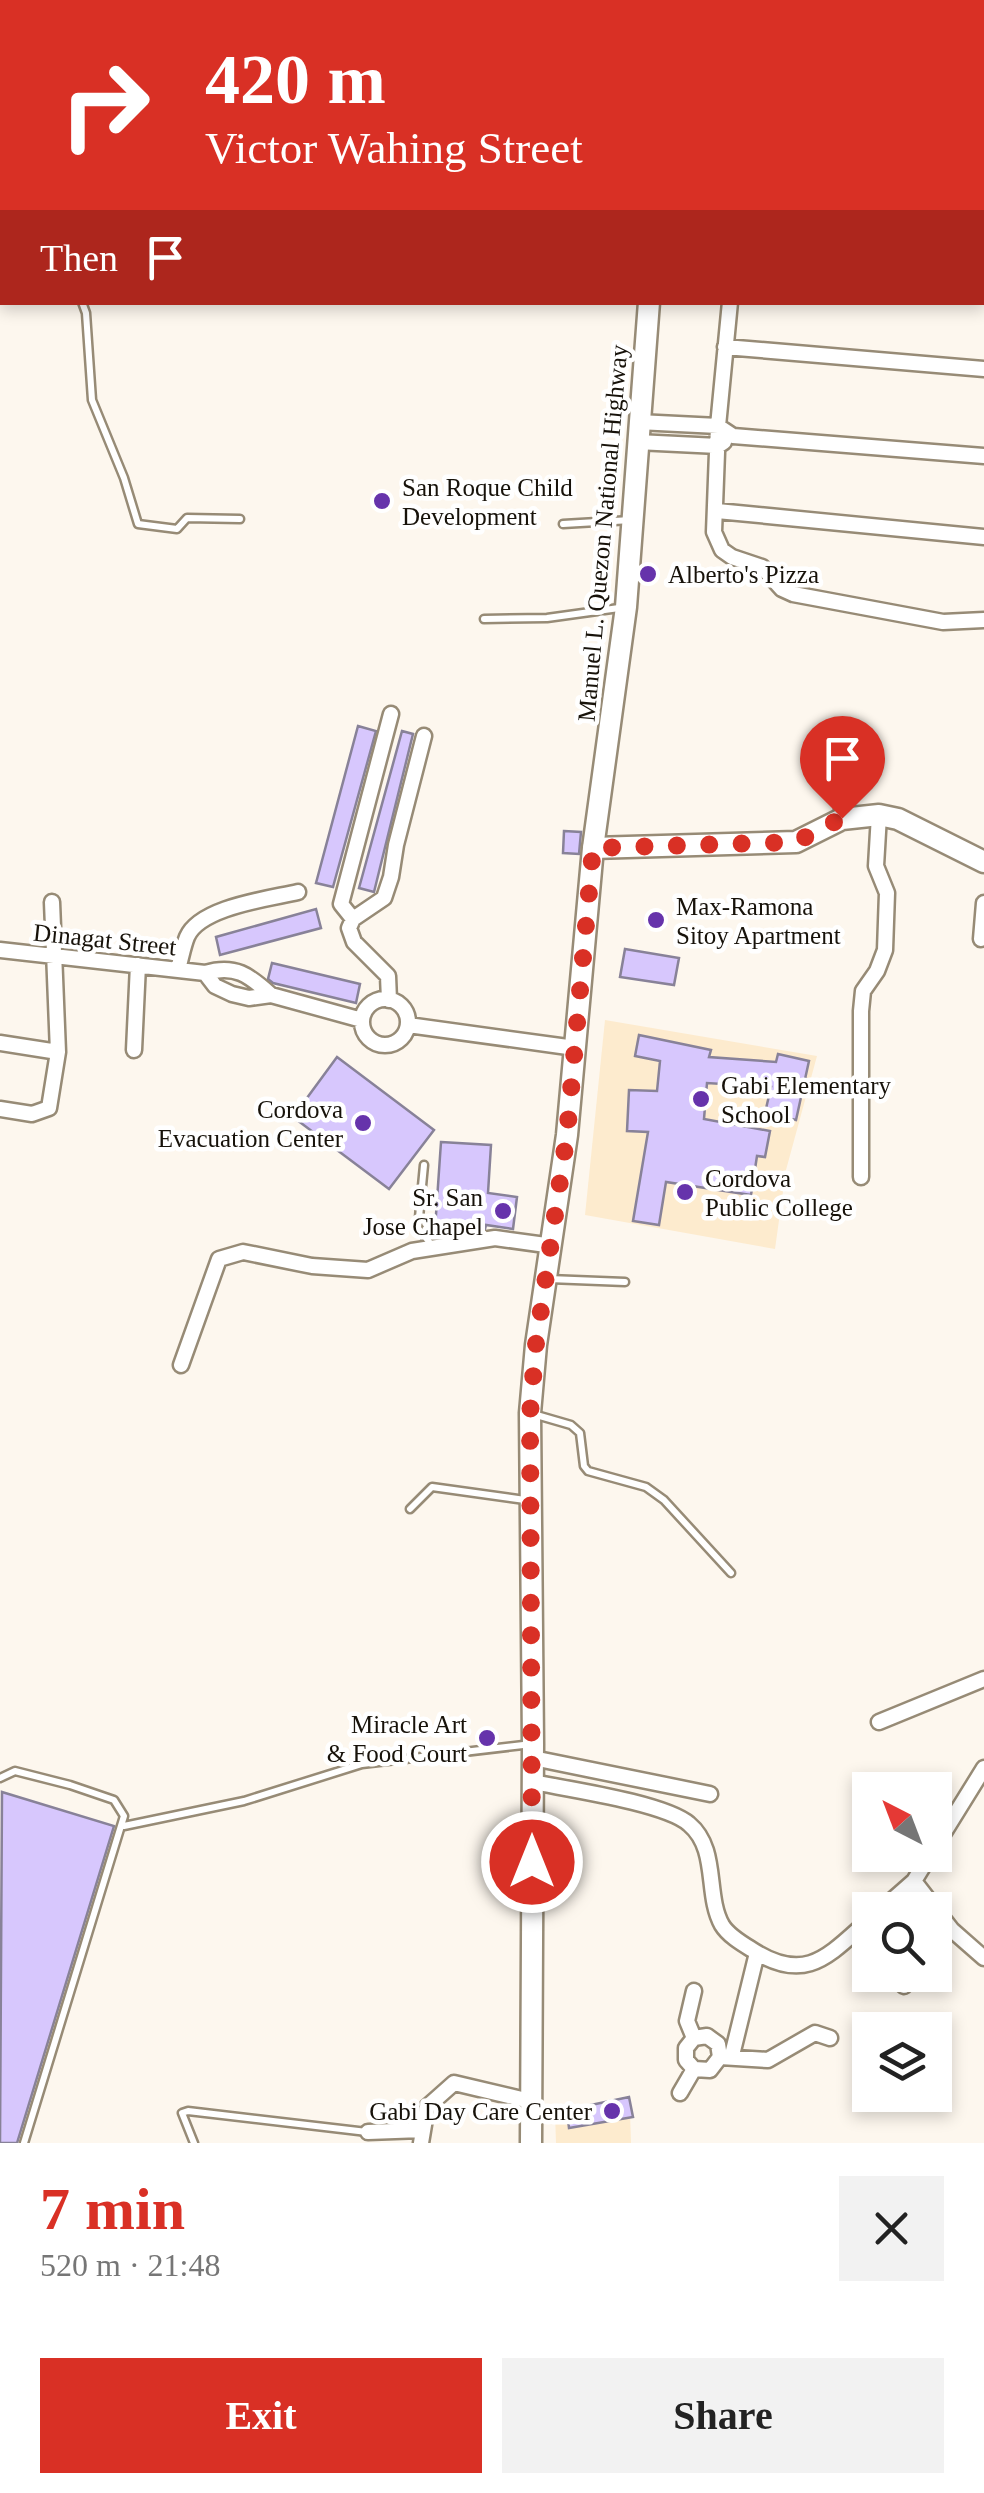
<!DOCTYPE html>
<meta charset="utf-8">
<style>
:root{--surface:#fff;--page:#f2f2f2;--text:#222;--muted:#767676;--accent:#d93025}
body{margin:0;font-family:Georgia,serif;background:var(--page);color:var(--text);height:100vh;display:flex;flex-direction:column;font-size:38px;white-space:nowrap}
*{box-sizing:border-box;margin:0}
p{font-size:32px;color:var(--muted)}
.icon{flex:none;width:55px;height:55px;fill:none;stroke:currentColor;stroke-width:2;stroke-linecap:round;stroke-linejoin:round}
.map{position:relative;height:2143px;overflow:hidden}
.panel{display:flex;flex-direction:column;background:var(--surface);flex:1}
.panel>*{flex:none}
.banner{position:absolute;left:0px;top:0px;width:985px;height:305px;box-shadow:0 5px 15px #0003;background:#d93025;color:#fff;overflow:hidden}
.needle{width:65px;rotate:318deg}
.tools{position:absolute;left:852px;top:1772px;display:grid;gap:20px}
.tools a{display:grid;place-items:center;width:100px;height:100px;border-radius:0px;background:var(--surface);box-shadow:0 5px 15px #0003;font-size:50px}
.pin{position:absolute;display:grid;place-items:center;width:85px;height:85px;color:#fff;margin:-102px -42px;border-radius:50% 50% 50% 0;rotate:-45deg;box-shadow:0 0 10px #0007}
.pin .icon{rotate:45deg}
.me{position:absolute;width:110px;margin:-55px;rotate:0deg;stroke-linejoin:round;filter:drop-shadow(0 0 8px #0008)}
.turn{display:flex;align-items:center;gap:35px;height:210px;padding:0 40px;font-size:45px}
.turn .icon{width:130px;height:130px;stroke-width:2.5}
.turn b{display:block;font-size:70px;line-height:85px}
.then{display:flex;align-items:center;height:95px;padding:0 40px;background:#0003;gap:20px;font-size:38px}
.round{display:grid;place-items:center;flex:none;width:105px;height:105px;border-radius:0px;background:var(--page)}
.summary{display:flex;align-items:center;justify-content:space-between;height:170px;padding:0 40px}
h1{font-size:60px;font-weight:800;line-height:75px;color:var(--accent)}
.action{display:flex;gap:20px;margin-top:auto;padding:20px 40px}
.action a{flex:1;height:115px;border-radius:0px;background:var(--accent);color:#fff;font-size:40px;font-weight:800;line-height:115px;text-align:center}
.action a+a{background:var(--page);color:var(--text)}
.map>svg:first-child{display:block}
.built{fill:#fdebce}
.building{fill:#d7c7fd;stroke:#888298;stroke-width:2.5}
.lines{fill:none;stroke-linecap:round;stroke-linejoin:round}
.lane-casing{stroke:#978b76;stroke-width:11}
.street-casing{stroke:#978b76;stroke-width:19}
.secondary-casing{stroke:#978b76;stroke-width:25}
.primary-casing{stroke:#978b76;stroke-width:25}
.lane{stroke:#fff;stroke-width:6}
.street{stroke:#fff;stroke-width:14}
.secondary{stroke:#fff;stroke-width:20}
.primary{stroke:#fff;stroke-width:20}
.route{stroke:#d93025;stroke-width:18;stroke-dasharray:0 32.4}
.poi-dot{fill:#6633ab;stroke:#fff;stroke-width:4}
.labels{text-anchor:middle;stroke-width:9;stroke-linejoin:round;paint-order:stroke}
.poi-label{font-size:25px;fill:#17120a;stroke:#fff;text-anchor:start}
.street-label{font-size:25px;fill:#17120a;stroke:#fff}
</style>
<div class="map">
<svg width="984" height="2143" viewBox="0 0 984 2143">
<rect width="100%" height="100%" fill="#fdf7ee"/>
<!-- built -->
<path class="built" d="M605 1020 817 1056 786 1170 775 1249 585 1215Z
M630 2112 631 2143H556L555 2113Z"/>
<!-- building -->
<path class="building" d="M358 726 376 731 333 887 316 883Z
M402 731 413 734 374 892 359 888Z
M564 831 581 832 579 854 563 853Z
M316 909 321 928 220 955 216 937Z
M625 949 679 958 674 985 620 977Z
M272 963 360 984 356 1003 273 983 268 979Z
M639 1035 711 1050 709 1057 776 1062 778 1054 809 1061 796 1120 765 1113 771 1087 707 1083 704 1119 770 1131 765 1157 757 1156 751 1195 666 1182 659 1225 633 1221 648 1132 627 1131 629 1090 657 1091 660 1061 635 1056Z
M337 1057 434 1130 389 1189 293 1117Z
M441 1142 491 1145 488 1193 517 1197 513 1229 486 1225 485 1229 470 1231 435 1229Z
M2 1792 114 1826 17 2143H0Z
M629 2097 633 2117 569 2128 567 2110Z"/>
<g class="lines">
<!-- lane casing -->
<g class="lane-casing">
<path id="lane" d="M82 302 86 313 92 400 124 478 138 524 177 529 187 518 240 519
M563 524 631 520
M484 619 547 618 619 608
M424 1165 418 1228 434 1248
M549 1279 625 1282
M533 1414 571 1425 580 1433 584 1466 588 1471 646 1487 664 1500 731 1573
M410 1509 432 1487 525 1500
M0 1778 15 1771 70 1785 114 1800 124 1816 24 2143
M124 1826 244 1801 362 1764 532 1744
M194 2143 182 2113 188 2111 367 2132"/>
</g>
<!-- street casing -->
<g class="street-casing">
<path id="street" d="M61 0 63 2
M114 2 118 0
M769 2V0
M848 2V0
M0 45 2 43
M982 186H984
M730 302 718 426 714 532 722 550 732 557 762 567 782 589 793 594 943 622 984 620
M725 347 984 369
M638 422 718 426 733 436 984 456
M637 442 718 446 724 442
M717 511 984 537
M842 819V755
M353 919 341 904 391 714
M981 939 984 903
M0 950 205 973C235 964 249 975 271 995
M178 969C181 959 183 947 187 937 200 907 268 899 298 892
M205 973 215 986 232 994 249 998 271 995 362 1020
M362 1022a23 23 0 1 1 46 0a23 23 0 1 1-46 0Z
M389 1000 388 976 354 942 349 928 353 919 384 898 391 877 396 845 424 736
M408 1025 575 1048
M0 1043 58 1052
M134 1050 138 965
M0 1109 32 1114 49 1108 58 1052 52 902
M861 1177V1011L863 991 877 971 885 950 887 893 876 866 879 815
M181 1365 219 1259 243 1252 312 1266 368 1270 412 1251 495 1238 553 1246
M879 1722 984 1679
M533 1758 710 1794
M533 1782C567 1789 665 1803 689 1824 719 1849 705 1895 722 1925 728 1935 741 1943 751 1949 806 1985 828 1956 870 1919
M935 1847 984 1768
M914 1881 952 1930 984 1958
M881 1910 914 1881 930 1855
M859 1929 870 1943
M895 1975 904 1986
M694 1991 687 2021 694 2038
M732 2055 757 1953
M720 2057 718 2044 707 2036 694 2038 686 2048V2060L694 2069 710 2070 720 2057 768 2060 815 2033 830 2038
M680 2093 694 2069
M368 2132 422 2130
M421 2143 427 2107 454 2083 530 2101"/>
</g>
<!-- secondary casing -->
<g class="secondary-casing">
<path id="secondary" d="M593 848 796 842 842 819 879 815 898 819 984 862"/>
</g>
<!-- primary casing -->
<g class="primary-casing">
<path id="primary" d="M692 2V0
M531 2143 533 1744 530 1413 536 1345 567 1135 593 848 626 607 649 302"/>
</g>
<!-- lane -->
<use href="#lane" class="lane"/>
<!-- street -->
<use href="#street" class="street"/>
<!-- secondary -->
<use href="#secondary" class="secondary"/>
<!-- primary -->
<use href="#primary" class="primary"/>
</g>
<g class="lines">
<!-- route -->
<path class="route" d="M532 1862 530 1414 536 1344 567 1134 593 848 796 842 842 818"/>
</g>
<!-- markers -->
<g class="poi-dot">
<circle cx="382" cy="501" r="10"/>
<circle cx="648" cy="574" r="10"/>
<circle cx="656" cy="920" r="10"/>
<circle cx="701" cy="1099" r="10"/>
<circle cx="363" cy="1123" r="10"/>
<circle cx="685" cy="1192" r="10"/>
<circle cx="503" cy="1211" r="10"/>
<circle cx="487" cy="1738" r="10"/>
<circle cx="612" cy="2111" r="10"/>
</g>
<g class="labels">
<!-- poi labels -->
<g class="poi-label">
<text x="402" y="496">San Roque Child<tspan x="402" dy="29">Development</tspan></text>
<text x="668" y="583">Alberto's Pizza</text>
<text x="676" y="915">Max-Ramona<tspan x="676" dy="29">Sitoy Apartment</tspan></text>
<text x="721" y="1094">Gabi Elementary<tspan x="721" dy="29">School</tspan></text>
<text x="343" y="1118" text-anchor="end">Cordova<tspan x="343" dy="29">Evacuation Center</tspan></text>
<text x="705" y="1187">Cordova<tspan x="705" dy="29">Public College</tspan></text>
<text x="483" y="1206" text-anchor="end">Sr. San<tspan x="483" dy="29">Jose Chapel</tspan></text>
<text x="467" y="1733" text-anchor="end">Miracle Art<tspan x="467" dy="29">&amp; Food Court</tspan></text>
<text x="592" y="2120" text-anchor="end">Gabi Day Care Center</text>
</g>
<!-- street labels -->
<g class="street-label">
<text transform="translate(602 533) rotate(-85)" y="9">Manuel L. Quezon National Highway</text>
<text transform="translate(105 939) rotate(6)" y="9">Dinagat Street</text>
</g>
</g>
</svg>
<div class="tools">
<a><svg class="needle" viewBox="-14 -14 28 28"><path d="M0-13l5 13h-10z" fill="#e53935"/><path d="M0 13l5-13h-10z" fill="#767676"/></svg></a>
<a><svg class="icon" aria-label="search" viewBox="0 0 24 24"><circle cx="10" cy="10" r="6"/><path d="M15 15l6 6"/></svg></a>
<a><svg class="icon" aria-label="layers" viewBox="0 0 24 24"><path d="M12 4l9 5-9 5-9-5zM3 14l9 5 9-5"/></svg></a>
</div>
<div class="pin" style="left:842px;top:818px;background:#d93025"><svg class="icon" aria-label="arrive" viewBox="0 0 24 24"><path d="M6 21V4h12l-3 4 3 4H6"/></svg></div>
<svg class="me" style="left:532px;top:1862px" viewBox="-20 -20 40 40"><circle r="17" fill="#d93025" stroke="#fff" stroke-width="3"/><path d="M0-11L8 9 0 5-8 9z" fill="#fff"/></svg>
<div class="banner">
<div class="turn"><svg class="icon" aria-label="right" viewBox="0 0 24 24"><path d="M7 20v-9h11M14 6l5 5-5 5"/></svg><div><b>420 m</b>Victor Wahing Street</div></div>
<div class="then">Then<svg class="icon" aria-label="arrive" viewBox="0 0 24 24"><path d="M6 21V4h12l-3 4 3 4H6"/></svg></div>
</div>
</div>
<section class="panel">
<div class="summary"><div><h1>7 min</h1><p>520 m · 21:48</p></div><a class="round"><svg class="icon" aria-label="close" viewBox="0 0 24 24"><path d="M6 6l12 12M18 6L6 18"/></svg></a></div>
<div class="action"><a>Exit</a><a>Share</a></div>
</section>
